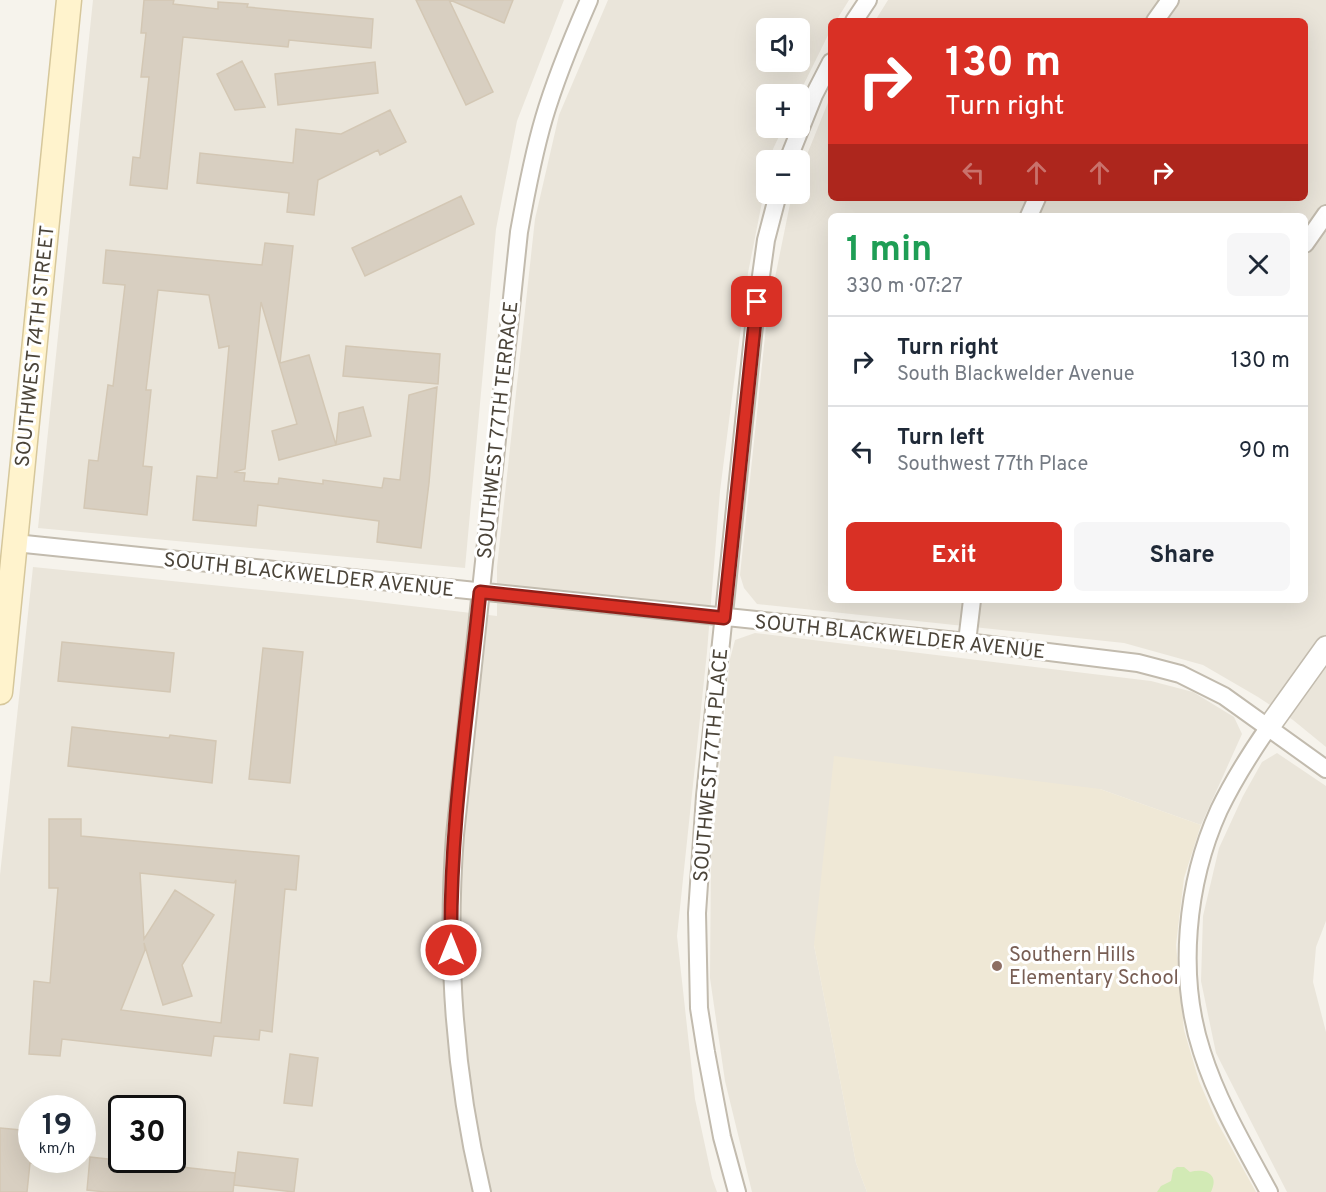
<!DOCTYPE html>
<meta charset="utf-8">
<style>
:root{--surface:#fff;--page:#f6f6f7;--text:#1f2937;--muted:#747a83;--line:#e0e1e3;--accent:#d93025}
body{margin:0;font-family:Overpass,sans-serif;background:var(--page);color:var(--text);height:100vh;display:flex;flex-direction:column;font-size:22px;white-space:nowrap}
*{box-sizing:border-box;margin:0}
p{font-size:20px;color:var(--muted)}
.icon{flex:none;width:33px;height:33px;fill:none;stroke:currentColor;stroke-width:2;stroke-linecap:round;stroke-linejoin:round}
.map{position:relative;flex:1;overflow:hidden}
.details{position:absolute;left:828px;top:213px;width:480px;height:390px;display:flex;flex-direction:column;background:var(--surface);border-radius:9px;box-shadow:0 6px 24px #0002}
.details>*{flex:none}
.banner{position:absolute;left:828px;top:18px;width:480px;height:183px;border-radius:9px;box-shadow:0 6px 24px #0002;background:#d93025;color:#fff;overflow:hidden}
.tools{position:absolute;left:756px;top:18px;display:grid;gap:12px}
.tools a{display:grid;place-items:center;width:54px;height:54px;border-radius:9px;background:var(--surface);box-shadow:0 6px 24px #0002;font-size:30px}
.speed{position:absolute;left:18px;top:1095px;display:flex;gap:12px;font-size:30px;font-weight:700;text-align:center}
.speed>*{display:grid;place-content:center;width:78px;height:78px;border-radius:50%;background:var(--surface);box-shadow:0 6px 24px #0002;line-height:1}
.speed small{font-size:15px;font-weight:400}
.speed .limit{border:3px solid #111;border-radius:9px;background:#fff;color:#111}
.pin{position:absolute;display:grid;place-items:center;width:51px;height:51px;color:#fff;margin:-26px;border-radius:12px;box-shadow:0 3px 9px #0006}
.me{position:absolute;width:66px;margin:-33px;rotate:0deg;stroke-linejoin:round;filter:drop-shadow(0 0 4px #0008)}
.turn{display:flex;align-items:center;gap:21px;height:126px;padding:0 18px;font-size:27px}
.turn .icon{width:78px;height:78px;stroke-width:2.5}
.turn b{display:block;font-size:42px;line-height:51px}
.lanes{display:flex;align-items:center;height:57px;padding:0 18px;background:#0003;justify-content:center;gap:30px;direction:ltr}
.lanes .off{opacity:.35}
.round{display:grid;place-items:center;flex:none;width:63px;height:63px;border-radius:9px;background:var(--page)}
.head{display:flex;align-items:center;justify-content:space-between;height:102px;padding:0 18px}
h1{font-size:36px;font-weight:700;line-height:45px;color:#1e9e55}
.primary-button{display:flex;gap:12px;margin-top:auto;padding:12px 18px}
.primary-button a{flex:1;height:69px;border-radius:9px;background:var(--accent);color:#fff;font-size:24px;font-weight:700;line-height:69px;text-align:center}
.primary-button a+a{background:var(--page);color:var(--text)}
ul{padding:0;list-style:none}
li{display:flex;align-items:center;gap:18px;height:90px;padding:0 18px;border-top:2px solid var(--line)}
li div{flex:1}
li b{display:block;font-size:22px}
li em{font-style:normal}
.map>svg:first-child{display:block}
.residential{fill:#eae5da;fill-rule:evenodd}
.education{fill:#efe8d6}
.green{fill:#d2eab5}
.building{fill:#d8cfc1;stroke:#d3c7b4;stroke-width:1.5;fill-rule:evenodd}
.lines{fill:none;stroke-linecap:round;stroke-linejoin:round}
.minor-casing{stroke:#c2bbae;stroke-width:20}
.tertiary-casing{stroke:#c2bbae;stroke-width:24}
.secondary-casing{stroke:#d6c79b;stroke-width:27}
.minor{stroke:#fff;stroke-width:16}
.tertiary{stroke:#fff;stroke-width:21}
.secondary{stroke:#fff3cd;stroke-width:24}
.route-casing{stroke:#8d1f18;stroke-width:15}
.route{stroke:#d93025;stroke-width:10}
.education-dot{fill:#8d6e63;stroke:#fff;stroke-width:2}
.labels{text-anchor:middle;stroke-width:6;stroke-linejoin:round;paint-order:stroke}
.street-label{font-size:20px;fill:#4b4439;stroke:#fff}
.education-label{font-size:20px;fill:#785e54;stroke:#fff;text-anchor:start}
</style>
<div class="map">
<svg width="1326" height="1192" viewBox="0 0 1326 1192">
<rect width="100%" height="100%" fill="#f6f3ec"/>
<!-- residential -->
<path class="residential" d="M93 0H564L517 121 496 229 465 568 38 528Z
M608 0H849L836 21H831V29L799 94H766V128H783L773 149 771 160H766V182L748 273 720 491 707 652 677 936 695 1099 712 1178 717 1192H0V875L33 567 351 599 497 616V567L535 219 559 115ZM766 28H800V62H766ZM32 1108H82V1160H32ZM122 1108H172V1160H122Z
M888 0H1326V747L1293 720 1258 697 1203 665 1124 643 757 604 744 588 740 575 767 317 792 194H800V172L831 95V198H1305V21H875ZM831 216H1305V600H831Z
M755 633 1151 681 1193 692 1234 717 1242 734 1201 825 1100 789 814 945 856 1163 867 1192H752L725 1081 710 978 711 854 730 659 735 640Z
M1277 753 1326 786V921L1316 947 1313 982 1326 1032V1192H1287L1216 1053 1201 981 1203 916 1219 848 1243 796 1262 762Z"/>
<!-- education -->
<path class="education" d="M834 756 1100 789 1201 825 1184 878 1176 945 1184 1030 1199 1081 1216 1120 1256 1192H867L856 1163 814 945Z"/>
<!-- green -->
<path class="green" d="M1177 1167H1184L1190 1172C1205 1168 1220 1174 1211 1192H1157L1161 1186 1171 1181 1173 1170Z"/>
<!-- building -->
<path class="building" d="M144 0H174L173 4 218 9V2L248 4 247 7 373 19 371 48 289 40 288 47 183 37 167 189 130 185 133 157 140 158 149 77H141L146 33H141Z
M416 0H449L493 92 466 105Z
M450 0H513L504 23Z
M242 61 265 107 235 110 217 74Z
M375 62 378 93 278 105 275 74Z
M390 110 406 142 380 155 378 150 318 180 314 215 287 212 289 193 197 183 200 153 293 163 296 129 341 134Z
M461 196 474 224 365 276 352 248Z
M265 243 293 246 280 363 309 355 336 445 279 460 272 431 297 424 261 302 245 469 234 472 245 473 244 481 278 484 279 478 323 484V480L382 488 384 478 400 480 409 395 437 387 429 483 421 548 377 542 379 521 258 505 256 526 193 520 197 476 217 478 229 346 219 348 209 295 158 290 146 390H151L143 466 152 467 147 515 84 508 89 460 98 461 108 385 113 386 125 285 103 283 106 250 262 265Z
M346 346 440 354 438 384 343 376Z
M363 407 371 436 336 445 339 413Z
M62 642 174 653 170 692 58 681Z
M263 648 303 652 290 783 249 779Z
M72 727 169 738 170 735 216 741 212 783 68 766Z
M49 819H81V836L299 856 296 890 285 889 272 1032 260 1030 259 1040 214 1036 211 1056 62 1039 60 1056 29 1054 34 981 50 983 58 888H49ZM140 873 234 883 236 880 221 1023 121 1010 145 950 144 943 163 1005 192 996 182 965 214 915 175 890 144 939Z
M290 1054 318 1058 312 1106 284 1103Z
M0 1128 32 1131V1163H30L27 1192H0Z
M238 1152 298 1159 294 1192 234 1185Z
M90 1157 235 1173 233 1192H105L87 1190Z"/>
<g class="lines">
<!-- minor casing -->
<g class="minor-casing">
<path id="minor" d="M854 21 868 0
M1155 21 1170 0
M788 160 814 95 831 62
M1029 216 1037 198
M1305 244 1326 214
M15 543 967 642 1138 663 1180 674 1224 696 1326 769
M967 642 972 600
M1268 728C1250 754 1233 781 1219 810 1186 883 1177 976 1202 1052 1218 1102 1244 1146 1269 1192
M482 1192C454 1075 446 955 455 835L519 232C526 193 533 155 544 118 556 77 572 39 589 0
M737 1192 722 1137 706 1052 699 1008 697 913 705 796 754 326 766 240 778 194"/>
</g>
<!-- tertiary casing -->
<g class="tertiary-casing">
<path id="tertiary" d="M1268 728 1326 647"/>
</g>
<!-- secondary casing -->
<g class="secondary-casing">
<path id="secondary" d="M0 692 69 0"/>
</g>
<!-- minor -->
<use href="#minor" class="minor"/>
<!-- tertiary -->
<use href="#tertiary" class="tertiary"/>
<!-- secondary -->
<use href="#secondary" class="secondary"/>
</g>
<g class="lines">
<!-- route casing -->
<g class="route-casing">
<path id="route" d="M451 950C449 830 468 711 480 592L724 618 757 302"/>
</g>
<!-- route -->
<use href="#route" class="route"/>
</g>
<!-- markers -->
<circle class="education-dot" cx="997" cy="966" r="6"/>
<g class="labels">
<!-- street labels -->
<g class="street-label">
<text transform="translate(34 346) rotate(-84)" y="7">SOUTHWEST 74TH STREET</text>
<text transform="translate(497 430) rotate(-84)" y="7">SOUTHWEST 77TH TERRACE</text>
<text transform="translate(309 574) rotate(6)" y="7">SOUTH BLACKWELDER AVENUE</text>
<text transform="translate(900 636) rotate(6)" y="7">SOUTH BLACKWELDER AVENUE</text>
<text transform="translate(710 765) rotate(-85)" y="7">SOUTHWEST 77TH PLACE</text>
</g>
<!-- education labels -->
<g class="education-label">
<text x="1009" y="961">Southern Hills<tspan x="1009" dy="23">Elementary School</tspan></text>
</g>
</g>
</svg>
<div class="tools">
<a><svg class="icon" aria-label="sound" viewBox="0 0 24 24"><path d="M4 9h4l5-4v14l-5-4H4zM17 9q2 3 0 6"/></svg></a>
<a>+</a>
<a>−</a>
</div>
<div class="speed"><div>19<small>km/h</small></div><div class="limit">30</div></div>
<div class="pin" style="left:757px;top:302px;background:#d93025"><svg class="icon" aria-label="arrive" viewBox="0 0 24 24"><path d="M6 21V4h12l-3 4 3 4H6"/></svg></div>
<svg class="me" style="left:451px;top:950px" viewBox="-20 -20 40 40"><circle r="17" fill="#d93025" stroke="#fff" stroke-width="3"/><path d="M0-11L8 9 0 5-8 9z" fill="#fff"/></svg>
<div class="banner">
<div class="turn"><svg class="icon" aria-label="right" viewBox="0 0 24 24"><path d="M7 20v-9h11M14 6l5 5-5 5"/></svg><div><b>130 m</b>Turn right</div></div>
<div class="lanes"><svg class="icon off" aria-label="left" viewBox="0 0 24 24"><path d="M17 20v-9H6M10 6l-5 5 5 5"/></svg><svg class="icon off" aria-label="ahead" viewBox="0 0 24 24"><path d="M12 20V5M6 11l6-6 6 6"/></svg><svg class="icon off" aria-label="ahead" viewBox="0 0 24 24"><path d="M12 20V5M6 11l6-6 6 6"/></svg><svg class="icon" aria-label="right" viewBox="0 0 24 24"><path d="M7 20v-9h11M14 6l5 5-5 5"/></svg></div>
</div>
<section class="details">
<div class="head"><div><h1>1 min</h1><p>330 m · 07:27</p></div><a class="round"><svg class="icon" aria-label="close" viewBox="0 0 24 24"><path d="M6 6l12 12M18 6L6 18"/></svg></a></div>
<ul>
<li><svg class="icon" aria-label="right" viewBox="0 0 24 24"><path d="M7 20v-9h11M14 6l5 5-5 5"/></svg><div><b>Turn right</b><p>South Blackwelder Avenue</p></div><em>130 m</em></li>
<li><svg class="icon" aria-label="left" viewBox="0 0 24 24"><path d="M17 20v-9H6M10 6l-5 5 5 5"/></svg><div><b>Turn left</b><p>Southwest 77th Place</p></div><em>90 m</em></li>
</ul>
<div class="primary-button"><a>Exit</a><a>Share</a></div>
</section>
</div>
